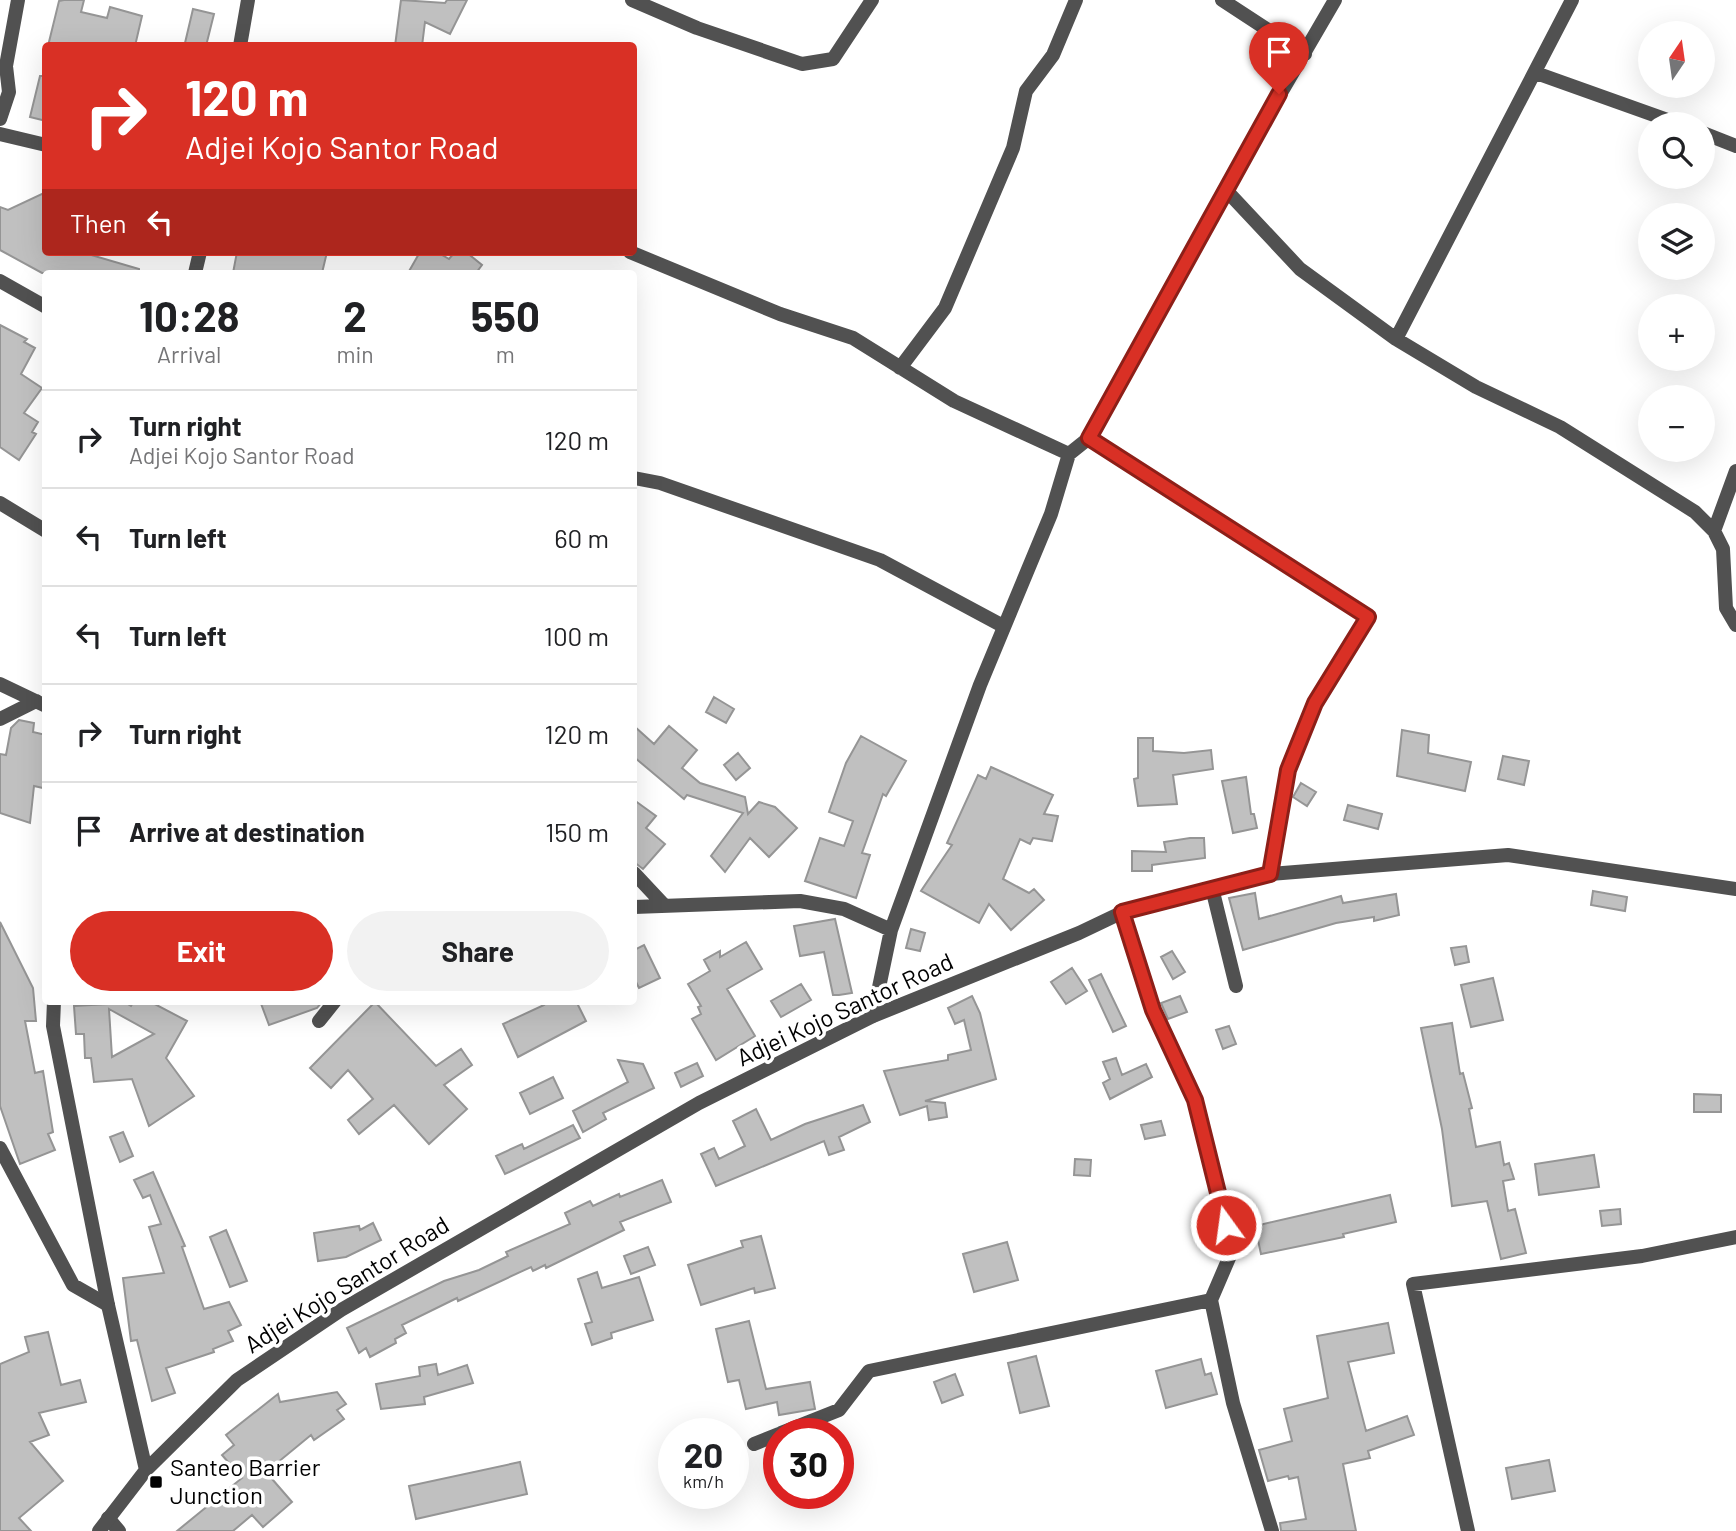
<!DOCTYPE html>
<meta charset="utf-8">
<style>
:root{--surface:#fff;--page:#f2f2f2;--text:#202124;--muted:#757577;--line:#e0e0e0;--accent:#d93025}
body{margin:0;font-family:Barlow,sans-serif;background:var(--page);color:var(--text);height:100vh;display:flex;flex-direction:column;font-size:26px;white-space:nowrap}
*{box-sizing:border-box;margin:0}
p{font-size:23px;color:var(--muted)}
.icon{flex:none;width:38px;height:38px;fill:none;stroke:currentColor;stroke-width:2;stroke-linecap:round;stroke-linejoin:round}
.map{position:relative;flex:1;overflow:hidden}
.panel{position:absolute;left:42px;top:270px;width:595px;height:735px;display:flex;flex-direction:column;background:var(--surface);border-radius:7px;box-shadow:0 7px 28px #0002}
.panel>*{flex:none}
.top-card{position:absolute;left:42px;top:42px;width:595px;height:214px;border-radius:7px;box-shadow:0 7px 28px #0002;background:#d93025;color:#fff;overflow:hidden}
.needle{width:46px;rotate:13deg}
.tools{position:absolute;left:1638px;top:21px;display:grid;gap:14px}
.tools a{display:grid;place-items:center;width:77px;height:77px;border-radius:50%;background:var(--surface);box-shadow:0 7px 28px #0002;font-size:35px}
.speed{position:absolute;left:658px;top:1418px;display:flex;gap:14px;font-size:35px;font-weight:700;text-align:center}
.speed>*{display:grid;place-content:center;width:91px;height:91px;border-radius:50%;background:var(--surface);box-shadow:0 7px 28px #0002;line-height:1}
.speed small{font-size:18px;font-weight:400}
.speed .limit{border:10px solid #d22;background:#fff;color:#111}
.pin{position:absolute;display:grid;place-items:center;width:60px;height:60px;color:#fff;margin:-72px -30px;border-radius:50% 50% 50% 0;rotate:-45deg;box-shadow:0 0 7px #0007}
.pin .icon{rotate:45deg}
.me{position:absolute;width:77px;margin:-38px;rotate:346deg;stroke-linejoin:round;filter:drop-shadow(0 0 5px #0008)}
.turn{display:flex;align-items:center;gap:24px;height:147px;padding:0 28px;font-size:32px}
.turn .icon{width:91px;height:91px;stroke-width:2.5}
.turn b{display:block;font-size:49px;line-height:60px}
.then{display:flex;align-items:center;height:66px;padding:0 28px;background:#0003;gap:14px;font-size:26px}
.eta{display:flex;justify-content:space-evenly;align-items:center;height:119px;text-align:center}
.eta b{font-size:42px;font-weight:700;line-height:49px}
.action{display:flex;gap:14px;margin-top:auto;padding:14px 28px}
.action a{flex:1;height:80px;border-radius:42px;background:var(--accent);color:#fff;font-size:28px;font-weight:700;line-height:80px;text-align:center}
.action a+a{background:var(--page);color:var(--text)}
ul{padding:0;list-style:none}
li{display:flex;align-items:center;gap:21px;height:98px;padding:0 28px;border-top:2px solid var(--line)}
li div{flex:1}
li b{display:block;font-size:26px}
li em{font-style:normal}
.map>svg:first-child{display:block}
.building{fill:#c0c0c0;stroke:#959595;stroke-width:2;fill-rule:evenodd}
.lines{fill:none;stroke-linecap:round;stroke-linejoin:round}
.minor{stroke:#515151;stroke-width:14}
.tertiary{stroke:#515151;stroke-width:14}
.route-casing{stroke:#8d1f18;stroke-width:18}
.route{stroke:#d93025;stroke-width:12}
.poi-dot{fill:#000;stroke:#fff;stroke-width:2.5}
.labels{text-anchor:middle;stroke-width:7;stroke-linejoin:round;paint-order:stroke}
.street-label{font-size:24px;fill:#000;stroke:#fff}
.poi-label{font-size:24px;fill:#000;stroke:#fff;text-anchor:start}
</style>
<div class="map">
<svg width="1736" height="1531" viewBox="0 0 1736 1531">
<rect width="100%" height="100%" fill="#fff"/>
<!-- building -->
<path class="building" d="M64 0H84L81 12 107 18 110 7 142 16 135 46H48L59 1Z
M401 0 445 3 447 0H467L450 34 425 22 422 46H395Z
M193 9 214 14 206 46 185 43Z
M40 76H46V121L30 117Z
M46 192V252H81L139 269V273H42L0 250V207L8 210Z
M237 252H327L322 273H233Z
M420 252H437L449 259 455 252H466L482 265 476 273H408Z
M0 325 27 339 24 342 35 348 21 374 42 388 24 413 38 422 32 432 36 434 19 460 0 447Z
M714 697 734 709 726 723 706 712Z
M19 720 34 723 33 732 46 735V777L43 788 34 786 30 823 0 813V754L6 755 11 728Z
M634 726 654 744 669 726 697 750 682 768 700 783 745 797 748 814 759 802 775 807 797 828 769 857 750 838 725 872 711 856 743 813 687 795 684 799 634 757Z
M1402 730 1429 735 1428 753 1471 762 1465 791 1397 776Z
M861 736 906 761 886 796 883 794 862 853 870 855 856 898 805 881 820 838 844 846 853 821 829 812 846 763Z
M1138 738H1153V751L1184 753 1211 750 1213 769 1173 775 1177 804 1138 806 1134 779 1138 778Z
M738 753 750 768 736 780 724 765Z
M1503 756 1529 761 1524 785 1498 779Z
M991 767 1053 795 1044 814 1058 816 1052 841 1033 838 1030 844 1020 839 1003 879 1029 893 1034 889 1044 900 1011 930 989 904 979 923 921 891 952 845 947 843 978 775 986 779Z
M1246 777 1251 814H1254L1257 828 1233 833 1222 781Z
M1301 783 1316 792 1307 806 1293 797Z
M634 800 656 816 646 828 665 844 643 869 634 862Z
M1348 805 1382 814 1378 829 1344 820Z
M1190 838H1204L1205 858 1152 865V871H1132V851L1166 852 1164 842Z
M1593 891 1627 897 1625 911 1591 905Z
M1255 893 1259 919 1341 896 1343 903 1396 894 1399 915 1374 921V917L1336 923 1243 950 1229 898Z
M835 919 852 993 839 995H833L824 952 800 956 794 926Z
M0 922 33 988 36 1021H25L35 1073 43 1071 53 1132 48 1134 55 1150 20 1164 0 1106Z
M911 929 925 933 920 951 906 948Z
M746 942 762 969 727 989 755 1036 716 1060 692 1019 701 1014 698 1007 701 1006 688 984 710 971 704 960 720 951V957Z
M644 945 660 978 639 988 634 978V950Z
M1466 946 1469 962 1455 965 1451 948Z
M1172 951 1185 972 1173 979 1161 957Z
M1072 968 1087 991 1066 1004 1051 982Z
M1101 974 1126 1026 1113 1032 1089 980Z
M1493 978 1503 1020 1471 1027 1461 985Z
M801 984 811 1000 781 1017 771 1001Z
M972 996 980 1013 996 1079 925 1101 945 1103 947 1117 929 1120 927 1106 900 1115 884 1071 948 1060V1055L971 1050 964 1020 955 1024 948 1008Z
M1180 996 1187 1012 1168 1019 1161 1003Z
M134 1001H149L187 1021 166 1058 194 1096 149 1126 132 1079 94 1082 91 1058H85L84 1034H76L74 1006 126 1003 131 1006ZM109 1009 154 1034 112 1057Z
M260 1001H323L317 1008 269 1025Z
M542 1001H576L586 1021 518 1057 503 1024 544 1005Z
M375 1002 436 1066 461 1049 472 1065 444 1085 467 1109 429 1144 394 1105 359 1134 348 1120 373 1099 348 1070 331 1088 310 1068Z
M1452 1023 1460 1074 1463 1073 1472 1108 1469 1109 1476 1147 1500 1142 1504 1165 1509 1163 1514 1179 1503 1181 1508 1211 1515 1209 1526 1253 1501 1259 1487 1201 1452 1206 1442 1129 1421 1028Z
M1229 1026 1236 1044 1223 1049 1216 1030Z
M1116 1058 1122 1075 1146 1064 1152 1077 1110 1099 1103 1083 1110 1079 1103 1062Z
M618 1060 643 1064 654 1088 603 1113 606 1119 583 1132 573 1111 628 1082Z
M697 1063 703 1076 681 1087 675 1073Z
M553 1077 563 1098 530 1114 520 1093Z
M1694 1094 1721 1095V1112H1694Z
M863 1105 870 1122 839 1137 844 1150 829 1155 824 1141 716 1186 701 1154 714 1148 719 1159 745 1146 733 1121 756 1109 771 1140 805 1124Z
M1161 1121 1165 1135 1145 1139 1141 1125Z
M573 1125 580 1138 505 1174 496 1156 522 1144 524 1149Z
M123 1132 133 1156 120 1162 110 1137Z
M1594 1155 1599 1187 1539 1195 1535 1164Z
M1075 1159 1091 1160 1090 1176 1074 1175Z
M153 1172 185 1246 182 1247 204 1309 229 1302 241 1325 228 1331 233 1341 213 1349 214 1352 166 1368 175 1393 152 1401 137 1340 131 1341 123 1278 164 1273 149 1227 161 1224 150 1195 143 1198 134 1180Z
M662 1180 671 1202 620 1222 624 1230 546 1268 545 1265 533 1271 531 1267 458 1301 457 1298 402 1325 406 1333 395 1339 396 1343 370 1357 366 1348 359 1353 347 1328 444 1281 479 1270 508 1256 506 1252 570 1224 565 1213 590 1201 593 1206 619 1194 620 1197Z
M1390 1195 1396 1222 1343 1234 1344 1237 1261 1254 1255 1226Z
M1620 1209 1621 1224 1602 1226 1600 1211Z
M373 1223 381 1240 346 1257 318 1261 314 1233 359 1226 360 1230Z
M226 1230 247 1281 230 1287 210 1237Z
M761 1236 775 1288 755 1293 754 1288 701 1305 688 1265 743 1247 741 1241Z
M1007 1242 1018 1280 974 1292 963 1254Z
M648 1247 655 1265 631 1274 624 1256Z
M597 1272 602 1288 639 1277 653 1320 611 1333 612 1338 592 1345 585 1324 592 1322 578 1279Z
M749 1321 766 1389 810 1382 815 1409 779 1415 777 1402 746 1409 739 1380 728 1382 716 1329Z
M1388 1323 1394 1353 1348 1362 1366 1431 1407 1416 1414 1435 1368 1451 1370 1458 1343 1464 1356 1531H1281L1280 1523 1306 1519 1298 1477 1289 1479 1288 1476 1268 1481 1259 1450 1292 1441 1284 1409 1328 1398 1317 1336Z
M48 1332 61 1385 80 1380 86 1402 39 1413 49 1435 30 1442 63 1481 19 1518 31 1531H0V1364L29 1352 25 1337Z
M1036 1356 1049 1406 1020 1413 1008 1363Z
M1201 1359 1205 1375 1211 1373 1217 1394 1166 1408 1156 1371Z
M436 1364 438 1375 467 1365 473 1383 424 1397 425 1404 381 1409 376 1384 420 1376 419 1367Z
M955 1374 963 1395 942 1403 934 1382Z
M337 1392 346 1404 337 1410 344 1419 314 1440 311 1435 266 1472 292 1502 263 1527 252 1515 233 1531H177L242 1478 222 1455 234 1445 226 1435 278 1394 280 1402Z
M1549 1460 1555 1491 1512 1499 1506 1468Z
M520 1462 527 1494 416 1519 409 1486Z"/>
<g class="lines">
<!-- minor -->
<path class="minor" d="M632 0 697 28 802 64 833 59 872 0
M1222 0 1305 54
M1536 73 1679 124
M0 119 9 92 6 66 18 0
M1703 133 1736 146
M0 134 46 145
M1225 189 1300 269 1396 339 1476 387 1560 427 1695 512 1714 531 1723 549 1726 608 1736 625
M630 252 780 314 853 338 954 401 1069 454
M0 281 46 307
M1396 339 1572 0
M900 368 945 308 1013 148 1026 91 1053 55 1076 0
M1089 438 1368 617 1315 703 1288 770 1270 874
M634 478 660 483 880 560 1003 626
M0 503 46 531
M1714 531 1736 471
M0 684 46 706
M0 719 36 701
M634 873 663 904
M1212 888 1236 986
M634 907 800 901 844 909 891 930
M1123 912 1153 1010 1195 1099 1232 1251 1211 1300 1233 1403 1272 1531
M873 1016 891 930 980 685 1051 514 1069 454 1089 438 1225 189 1335 0
M319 1021 335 1001
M0 1148 73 1285 108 1305
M781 1433 839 1410 869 1371 1211 1300
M754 1444 779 1434
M108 1518 119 1531
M1468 1531 1413 1284 1642 1256 1736 1237"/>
<!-- tertiary -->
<path class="tertiary" d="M240 46 248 0
M195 273 200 252
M54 1001 53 1026 108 1305 146 1470
M99 1531 146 1470 237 1380 341 1310 699 1103 873 1016 1079 933 1123 912 1270 874 1508 855 1736 889"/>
</g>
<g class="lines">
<!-- route casing -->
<g class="route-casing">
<path id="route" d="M1226 1225 1195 1100 1153 1010 1122 912 1270 874 1288 770 1315 703 1368 617 1089 438 1279 94"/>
</g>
<!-- route -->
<use href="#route" class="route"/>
</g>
<!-- markers -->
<rect class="poi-dot" x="149" y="1475" width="14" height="14" rx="3.5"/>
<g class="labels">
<!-- street labels -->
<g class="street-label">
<text transform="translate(845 1010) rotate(-25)" y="8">Adjei Kojo Santor Road</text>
<text transform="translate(347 1285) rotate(-32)" y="8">Adjei Kojo Santor Road</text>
</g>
<!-- poi labels -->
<g class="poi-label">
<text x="170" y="1476">Santeo Barrier<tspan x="170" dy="28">Junction</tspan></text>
</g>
</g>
</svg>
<div class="tools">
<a><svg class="needle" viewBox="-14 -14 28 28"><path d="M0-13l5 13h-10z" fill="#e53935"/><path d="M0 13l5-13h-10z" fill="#757577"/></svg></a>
<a><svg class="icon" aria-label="search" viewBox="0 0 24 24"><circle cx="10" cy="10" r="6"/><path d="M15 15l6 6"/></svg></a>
<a><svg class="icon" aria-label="layers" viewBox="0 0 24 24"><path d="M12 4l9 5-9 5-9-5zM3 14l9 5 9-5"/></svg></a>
<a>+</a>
<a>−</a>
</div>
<div class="speed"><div>20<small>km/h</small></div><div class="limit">30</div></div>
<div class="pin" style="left:1279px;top:94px;background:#d93025"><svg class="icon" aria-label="arrive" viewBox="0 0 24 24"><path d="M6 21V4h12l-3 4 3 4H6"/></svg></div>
<svg class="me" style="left:1226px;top:1225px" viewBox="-20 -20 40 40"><circle r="17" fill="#d93025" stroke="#fff" stroke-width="3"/><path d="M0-11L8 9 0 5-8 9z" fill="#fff"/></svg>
<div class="top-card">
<div class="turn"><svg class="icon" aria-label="right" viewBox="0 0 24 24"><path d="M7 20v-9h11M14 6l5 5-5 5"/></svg><div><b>120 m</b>Adjei Kojo Santor Road</div></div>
<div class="then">Then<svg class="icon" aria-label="left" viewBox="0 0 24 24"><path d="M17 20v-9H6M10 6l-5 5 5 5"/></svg></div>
</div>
<section class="panel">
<div class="eta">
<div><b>10:28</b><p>Arrival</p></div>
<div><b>2</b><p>min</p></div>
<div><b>550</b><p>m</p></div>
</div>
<ul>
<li><svg class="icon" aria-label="right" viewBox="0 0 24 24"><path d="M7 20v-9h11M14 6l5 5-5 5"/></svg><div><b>Turn right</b><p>Adjei Kojo Santor Road</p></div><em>120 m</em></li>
<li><svg class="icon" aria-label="left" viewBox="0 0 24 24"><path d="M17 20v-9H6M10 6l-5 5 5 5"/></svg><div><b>Turn left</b></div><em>60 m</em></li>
<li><svg class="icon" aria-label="left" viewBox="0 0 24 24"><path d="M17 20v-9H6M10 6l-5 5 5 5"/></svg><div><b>Turn left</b></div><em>100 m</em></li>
<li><svg class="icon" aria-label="right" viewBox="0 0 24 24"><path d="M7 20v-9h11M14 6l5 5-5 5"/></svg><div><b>Turn right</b></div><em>120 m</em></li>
<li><svg class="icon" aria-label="arrive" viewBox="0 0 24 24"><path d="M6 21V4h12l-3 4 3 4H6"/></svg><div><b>Arrive at destination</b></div><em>150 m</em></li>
</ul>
<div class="action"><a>Exit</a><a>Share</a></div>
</section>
</div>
